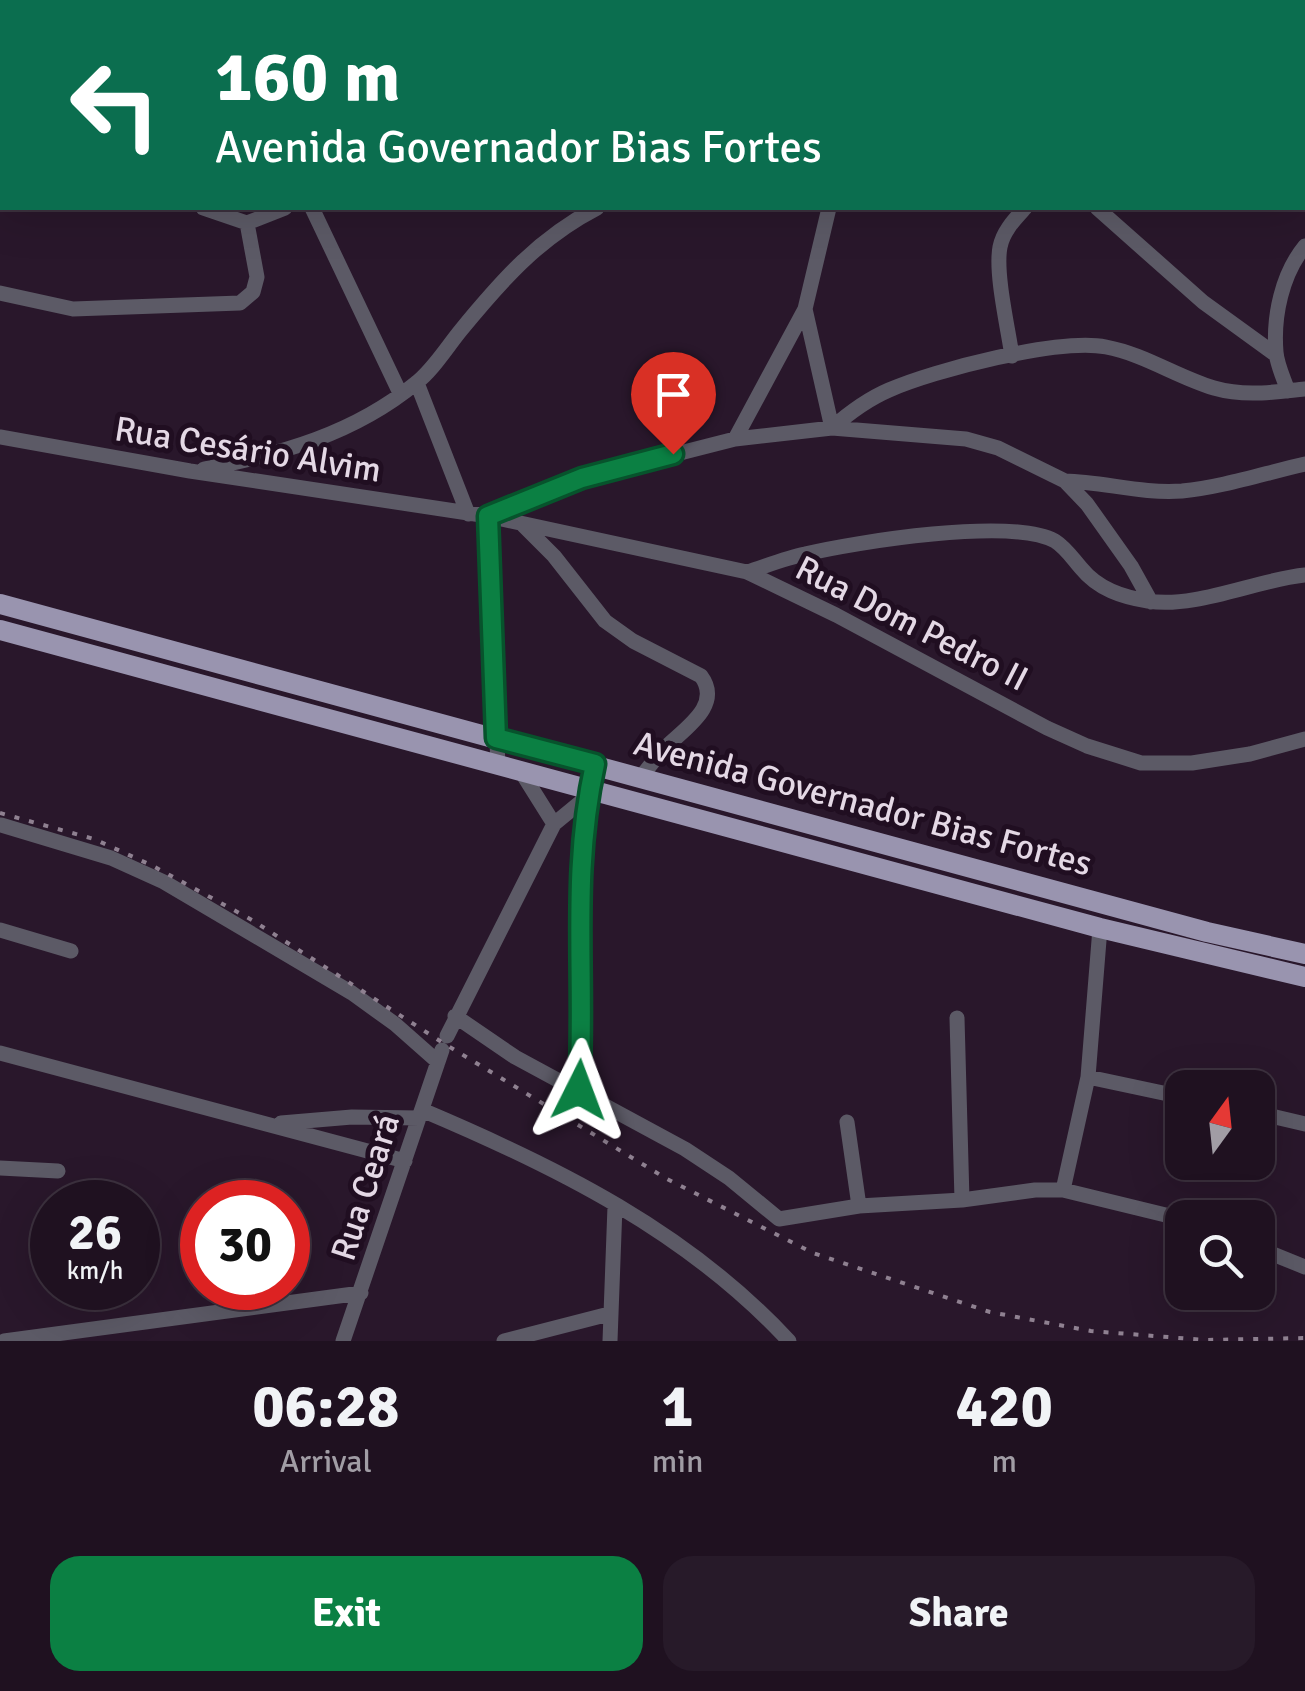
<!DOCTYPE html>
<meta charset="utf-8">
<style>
:root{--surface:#1f1120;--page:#271a29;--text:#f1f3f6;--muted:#a19da5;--line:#3c313e;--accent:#0b8043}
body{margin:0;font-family:Signika,sans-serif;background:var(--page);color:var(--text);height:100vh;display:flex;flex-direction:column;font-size:38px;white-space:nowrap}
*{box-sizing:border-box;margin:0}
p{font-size:32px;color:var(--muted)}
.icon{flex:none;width:55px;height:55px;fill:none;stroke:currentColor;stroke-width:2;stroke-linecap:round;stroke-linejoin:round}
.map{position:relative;height:1341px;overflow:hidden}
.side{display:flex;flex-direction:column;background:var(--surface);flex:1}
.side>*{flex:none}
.top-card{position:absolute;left:0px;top:0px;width:1305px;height:210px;box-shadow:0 10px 40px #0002,0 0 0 2px var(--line);background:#0b6e4f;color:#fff;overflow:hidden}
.needle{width:65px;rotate:15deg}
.tools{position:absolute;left:1165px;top:1070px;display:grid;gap:20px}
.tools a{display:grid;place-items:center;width:110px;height:110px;border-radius:20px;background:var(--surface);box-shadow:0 10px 40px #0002,0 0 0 2px var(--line);font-size:50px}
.speed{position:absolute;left:30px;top:1180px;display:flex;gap:20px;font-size:50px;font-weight:700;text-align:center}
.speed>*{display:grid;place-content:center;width:130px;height:130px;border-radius:50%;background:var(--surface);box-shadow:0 10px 40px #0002,0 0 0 2px var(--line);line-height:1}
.speed small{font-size:25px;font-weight:400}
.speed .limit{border:15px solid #d22;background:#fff;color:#111}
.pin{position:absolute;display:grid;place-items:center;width:85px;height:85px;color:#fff;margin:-102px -42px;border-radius:50% 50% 50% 0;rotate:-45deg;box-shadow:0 0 10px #0007}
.pin .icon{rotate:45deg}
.me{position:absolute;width:110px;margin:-55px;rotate:3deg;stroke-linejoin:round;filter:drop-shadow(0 0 8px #0008)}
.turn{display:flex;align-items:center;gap:35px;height:210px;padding:0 50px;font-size:45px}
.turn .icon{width:130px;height:130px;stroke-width:2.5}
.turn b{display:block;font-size:70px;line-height:85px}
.eta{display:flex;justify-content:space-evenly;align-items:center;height:170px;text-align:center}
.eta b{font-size:60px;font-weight:700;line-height:70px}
.action{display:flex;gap:20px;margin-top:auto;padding:20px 50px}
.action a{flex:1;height:115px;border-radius:30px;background:var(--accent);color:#fff;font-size:40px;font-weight:700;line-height:115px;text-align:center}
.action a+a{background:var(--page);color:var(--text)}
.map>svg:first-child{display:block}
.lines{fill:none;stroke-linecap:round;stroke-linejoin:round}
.minor{stroke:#5c5a66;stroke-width:15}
.major{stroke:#9994af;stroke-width:20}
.rail{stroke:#8f8191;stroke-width:4;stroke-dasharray:5 10;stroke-linecap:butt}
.route-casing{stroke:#07532c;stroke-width:25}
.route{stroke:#0b8043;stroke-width:18}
.labels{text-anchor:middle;stroke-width:10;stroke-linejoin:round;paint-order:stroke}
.street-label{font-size:35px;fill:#e4d8e5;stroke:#200e21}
</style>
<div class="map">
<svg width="1305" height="1341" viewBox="0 0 1305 1341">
<rect width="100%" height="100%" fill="#29172b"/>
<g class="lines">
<!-- minor -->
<path class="minor" d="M158 0 159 2
M1257 0 1262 2
M513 2 514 0
M690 2 691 0
M912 2 913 0
M1045 2 1047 0
M1225 2 1228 0
M1302 26 1305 27
M0 40 2 45
M0 137 2 138
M203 208 247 223
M312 208 400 393
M829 208 805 309 832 428
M1097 208 1203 302 1276 355
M247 223 285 208
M0 293 73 309 240 303 253 292 257 277 247 223
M1012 356C1008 328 995 273 1000 247 1003 231 1015 219 1025 208
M417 383 468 514
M1288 391C1284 379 1277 365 1276 352 1273 316 1282 274 1305 246
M832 428C849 413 868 399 889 390 934 370 1059 338 1106 347 1144 354 1177 377 1214 388 1245 397 1274 392 1305 389
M0 437 190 471 488 516 747 572 836 615 1047 728 1087 746 1141 763H1192L1250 754 1305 739
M735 439 805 309
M204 469C281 454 354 434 416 383 433 370 447 347 461 330 502 280 539 238 597 208
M1065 481C1104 482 1142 494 1182 491 1223 487 1265 473 1305 464
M490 515 582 478 735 439 832 428 966 439 998 448 1065 481 1087 504 1131 566 1151 602
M488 516 498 766
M523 525 554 556 605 621 633 641 701 676C724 707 680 731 662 751 655 759 648 768 642 776
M747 572C766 566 786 558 805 554 856 542 1011 517 1055 541 1066 548 1073 559 1081 568 1098 589 1122 597 1148 601 1195 609 1256 580 1305 575
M522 773 554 824
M1 825 111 858 164 882 352 993 395 1024 438 1062
M0 930 71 951
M455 1016 515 1057 685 1149 729 1178 779 1219 859 1206 962 1200 1035 1190H1063L1182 1219
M957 1018 962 1200
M447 1036 554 824 588 796
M0 1053 405 1161
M1088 1077 1182 1097
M579 1090 582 1031 579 857 595 765
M422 1110C557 1167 688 1232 789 1341
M1258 1113 1305 1124
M847 1122 859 1206
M281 1123 352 1117 419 1118
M0 1168 58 1171
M1063 1190 1088 1077 1100 928
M1258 1248 1305 1267
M4 1341 361 1293
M343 1341 442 1050
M504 1341 609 1314
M610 1341 615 1206"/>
<!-- major -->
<path class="major" d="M0 604 1207 932 1305 954
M0 630 1100 928 1305 977"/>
<!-- rail -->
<path class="rail" d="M0 813 94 839 153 866 252 920 440 1041 667 1179 813 1253 990 1312 1091 1331 1205 1340 1305 1338"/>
</g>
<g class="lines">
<!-- route casing -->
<g class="route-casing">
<path id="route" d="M579 1090C586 978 570 876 595 764L496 738 488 516 582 478 673 454"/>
</g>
<!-- route -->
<use href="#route" class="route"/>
</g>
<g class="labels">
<!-- street labels -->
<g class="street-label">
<text transform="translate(248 449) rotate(9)" y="12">Rua Cesário Alvim</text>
<text transform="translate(912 623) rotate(27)" y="12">Rua Dom Pedro II</text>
<text transform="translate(863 803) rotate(15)" y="12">Avenida Governador Bias Fortes</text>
<text transform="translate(365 1187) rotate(-72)" y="12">Rua Ceará</text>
</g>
</g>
</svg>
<div class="tools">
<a><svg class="needle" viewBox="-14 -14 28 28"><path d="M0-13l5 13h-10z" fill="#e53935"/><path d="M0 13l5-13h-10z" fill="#a19da5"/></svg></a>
<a><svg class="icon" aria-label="search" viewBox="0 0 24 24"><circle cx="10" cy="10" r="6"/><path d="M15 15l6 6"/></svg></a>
</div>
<div class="speed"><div>26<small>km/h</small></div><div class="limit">30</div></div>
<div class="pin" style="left:673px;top:454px;background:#d93025"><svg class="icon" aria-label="arrive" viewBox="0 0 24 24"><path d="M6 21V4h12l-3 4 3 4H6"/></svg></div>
<svg class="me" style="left:579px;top:1090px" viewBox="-20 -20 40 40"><path d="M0-17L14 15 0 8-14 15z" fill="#0b8043" stroke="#fff" stroke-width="4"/></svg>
<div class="top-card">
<div class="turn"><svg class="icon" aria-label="left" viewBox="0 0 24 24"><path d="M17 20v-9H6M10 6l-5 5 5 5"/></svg><div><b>160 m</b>Avenida Governador Bias Fortes</div></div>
</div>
</div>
<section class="side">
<div class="eta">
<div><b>06:28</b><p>Arrival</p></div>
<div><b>1</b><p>min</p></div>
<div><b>420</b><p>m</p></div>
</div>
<div class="action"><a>Exit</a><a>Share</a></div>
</section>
